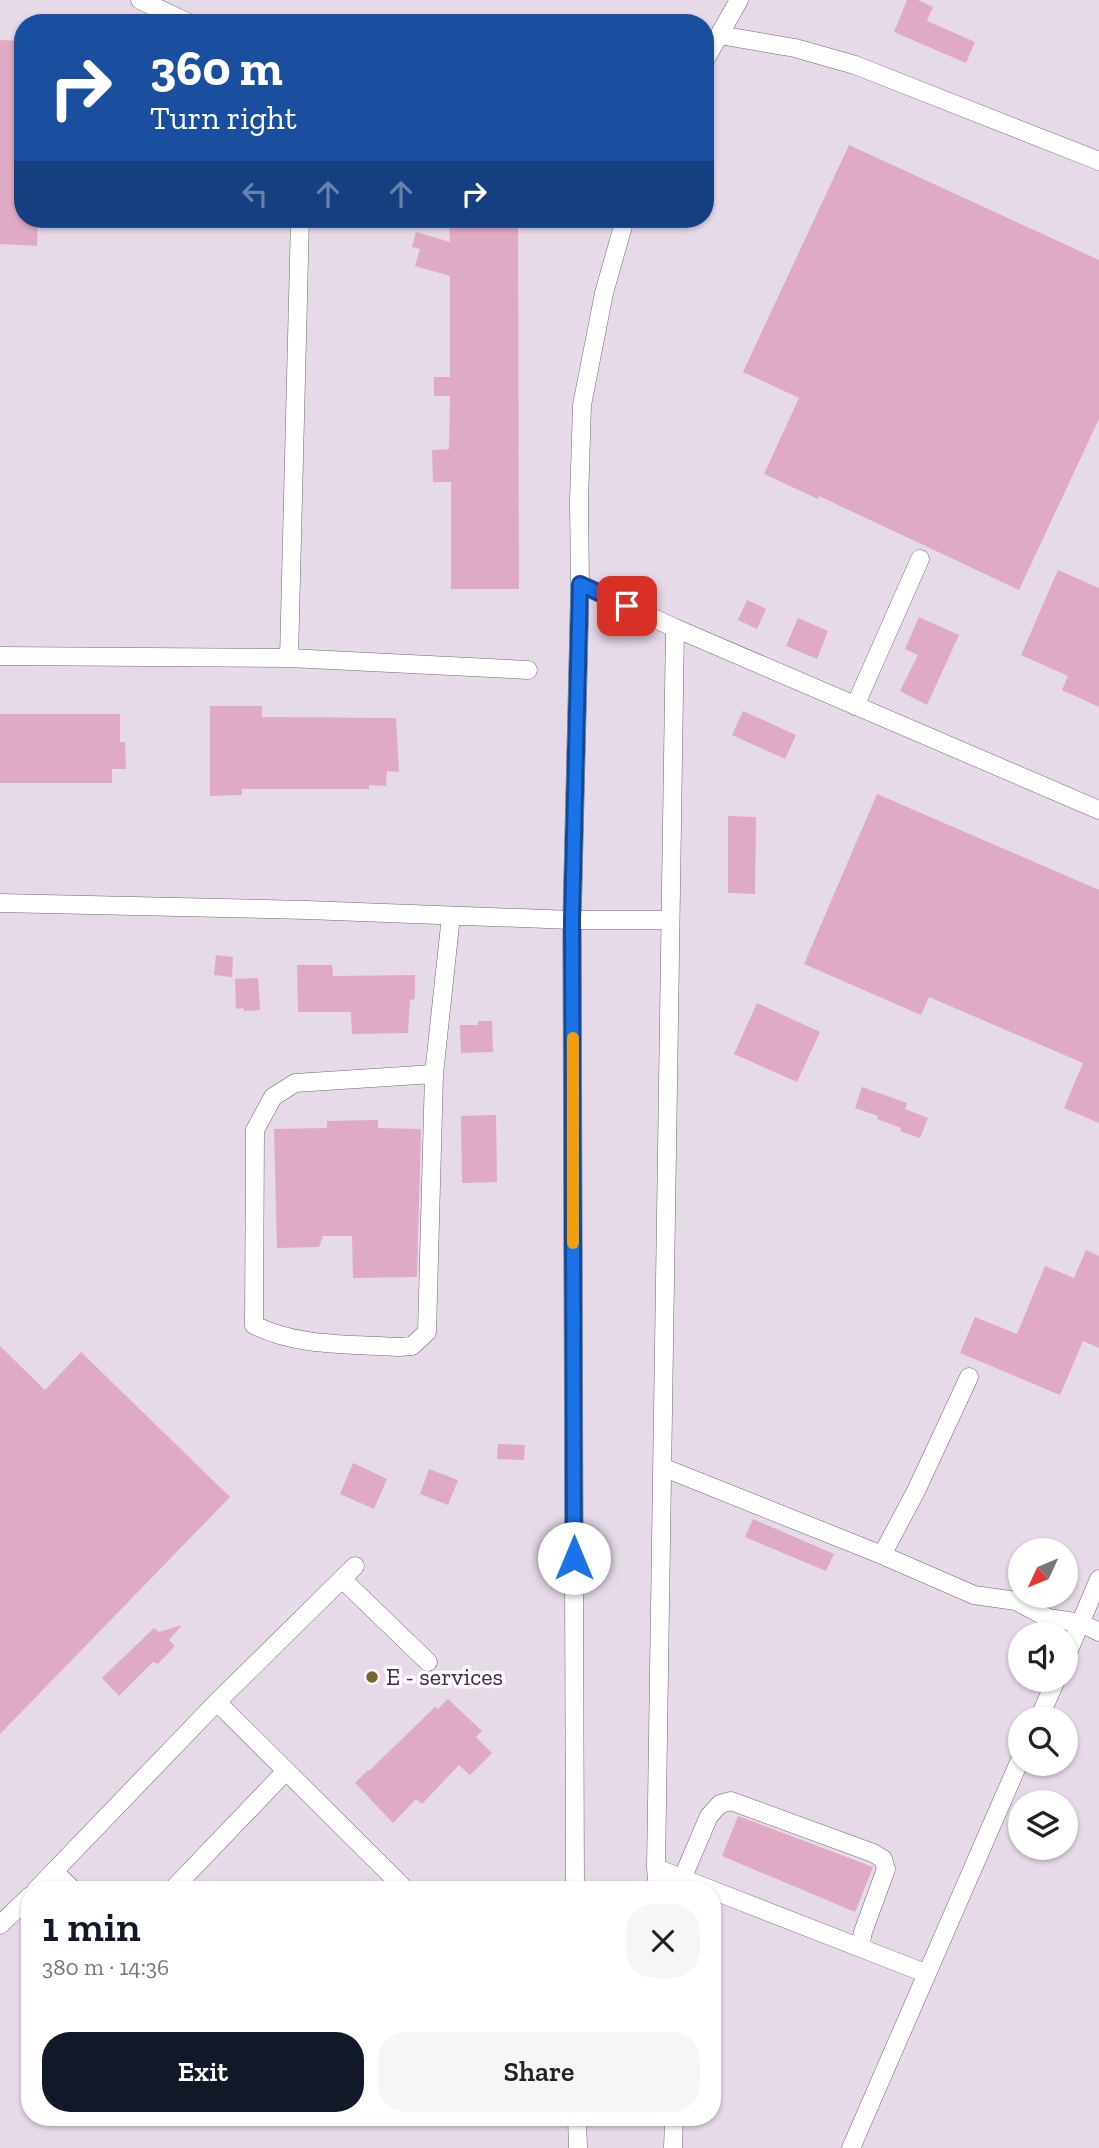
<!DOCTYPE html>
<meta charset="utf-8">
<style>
:root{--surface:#fff;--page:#f6f6f6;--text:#222;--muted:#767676;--accent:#111827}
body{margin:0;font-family:"Zilla Slab",serif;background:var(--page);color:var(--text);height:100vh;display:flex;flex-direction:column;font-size:26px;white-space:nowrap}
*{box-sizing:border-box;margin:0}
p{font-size:23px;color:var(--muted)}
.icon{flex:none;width:38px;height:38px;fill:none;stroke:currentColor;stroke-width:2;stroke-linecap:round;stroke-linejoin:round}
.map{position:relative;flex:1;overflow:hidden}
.details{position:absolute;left:21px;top:1881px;width:700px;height:245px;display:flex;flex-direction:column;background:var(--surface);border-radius:28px;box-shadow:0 2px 5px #0004}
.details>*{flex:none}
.top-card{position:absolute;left:14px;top:14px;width:700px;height:214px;border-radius:28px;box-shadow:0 2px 5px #0004;background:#1a4fa0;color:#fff;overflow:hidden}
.needle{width:46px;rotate:226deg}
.buttons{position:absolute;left:1008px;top:1538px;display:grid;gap:14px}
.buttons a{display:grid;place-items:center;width:70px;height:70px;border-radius:50%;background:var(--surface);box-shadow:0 2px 5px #0004;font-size:35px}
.pin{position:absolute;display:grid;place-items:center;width:60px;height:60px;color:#fff;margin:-30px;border-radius:14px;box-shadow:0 4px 10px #0006}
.me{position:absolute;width:77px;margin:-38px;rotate:0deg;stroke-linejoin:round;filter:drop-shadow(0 0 5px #0008)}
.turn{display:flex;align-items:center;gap:24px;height:147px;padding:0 21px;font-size:32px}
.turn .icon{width:91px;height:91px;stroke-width:2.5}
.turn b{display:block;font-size:49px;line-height:60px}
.lanes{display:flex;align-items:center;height:66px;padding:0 21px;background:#0003;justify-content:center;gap:35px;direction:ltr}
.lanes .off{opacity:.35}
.round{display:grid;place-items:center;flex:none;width:74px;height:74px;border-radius:28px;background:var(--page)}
.headline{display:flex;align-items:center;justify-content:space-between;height:119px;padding:0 21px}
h1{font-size:42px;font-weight:600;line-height:52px;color:var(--accent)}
.action{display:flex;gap:14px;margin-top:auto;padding:14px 21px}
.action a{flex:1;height:80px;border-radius:28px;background:var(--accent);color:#fff;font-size:28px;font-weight:600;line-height:80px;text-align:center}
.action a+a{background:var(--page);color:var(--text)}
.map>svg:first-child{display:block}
.built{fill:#e6d9e8;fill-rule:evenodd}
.building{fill:#dfabc4}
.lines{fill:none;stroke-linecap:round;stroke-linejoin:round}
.minor-casing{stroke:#6e676f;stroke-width:19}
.minor{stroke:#fff;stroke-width:18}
.route-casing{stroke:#114b97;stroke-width:18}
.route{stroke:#1a73e8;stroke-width:12}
.slow{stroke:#f59e0b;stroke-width:12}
.poi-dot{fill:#736633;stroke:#fef7ff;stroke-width:2.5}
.labels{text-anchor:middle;stroke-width:7;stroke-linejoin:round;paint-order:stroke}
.poi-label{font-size:24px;fill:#363337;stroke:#fef7ff;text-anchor:start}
</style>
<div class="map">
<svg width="1099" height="2148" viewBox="0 0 1099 2148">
<rect width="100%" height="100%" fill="#f1e9f3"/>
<!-- built -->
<path class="built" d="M0 0H1099V2148H0ZM23 23H705V219H23ZM1020 1550H1066V1596H1020ZM1020 1634H1066V1680H1020ZM1020 1718H1066V1764H1020ZM1020 1802H1066V1848H1020ZM30 1890H712V2118H30Z"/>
<!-- building -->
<path class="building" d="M907 0H918L933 7 927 21 975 42 966 63 894 32Z
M0 40 23 41V219H38L37 246 0 244Z
M849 145 1099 260V419L1019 590 819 496 818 499 764 474 799 398 743 372Z
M449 219H497L508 224H518L519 589H451V482H433L432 450 449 449 450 396H434V377H450V276L415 266 420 249 412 247 416 232 450 242Z
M1058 570 1099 588V707L1062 690 1068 676 1021 655Z
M747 600 766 609 757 629 738 620Z
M919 617 959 635 927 705 900 691 918 655 905 649Z
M798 618 828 631 817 659 786 646Z
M210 706H262V717L396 718 399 772 387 771 386 786 369 785V789H242V795L210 796Z
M743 711 796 735 785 759 732 735Z
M0 714H120V742H125L126 769H112V783H0Z
M877 794 1099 890V1123L1064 1108 1083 1063 929 997 921 1015 804 964Z
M728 816 756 817 755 894 728 893Z
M216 955 233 957 232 977 214 975Z
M297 965H332L333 976 415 975V999L410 1000 408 1033 352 1034 351 1012H298Z
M258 978 260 1010 244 1011 243 1008 236 1009 235 979Z
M757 1003 820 1032 797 1082 734 1054Z
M478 1021H492L493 1052 461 1053 460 1025H478Z
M862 1087 907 1103 905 1109 928 1118 920 1138 900 1131 901 1128 877 1119 878 1116 855 1108Z
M496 1115 497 1182 462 1183 461 1116Z
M378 1120V1128L421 1129 417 1277 353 1278 352 1236H323L319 1247 277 1248 274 1129 327 1128V1121Z
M1086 1250 1099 1256V1348L1083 1341 1060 1395 960 1353 975 1317 1017 1334 1045 1266 1074 1278Z
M0 1346 45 1390 81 1352 230 1497 0 1734Z
M498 1444 525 1445 524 1460 497 1459Z
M353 1463 387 1479 374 1509 340 1494Z
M429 1469 458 1480 448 1505 420 1494Z
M753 1519 834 1554 826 1571 745 1537Z
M182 1625 169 1640 175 1646 158 1664 153 1662 119 1696 102 1678 154 1628 159 1632Z
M448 1699 482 1731 476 1737 492 1753 470 1775 459 1765 422 1804 416 1799 393 1823 355 1783 368 1770 369 1771 435 1707 438 1709Z
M738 1816 873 1867 855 1912 722 1856Z"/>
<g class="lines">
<!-- minor casing -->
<g class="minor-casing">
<path id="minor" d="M140 0 189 23
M719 35 795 48 855 65 1099 161
M705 60 739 0
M580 584 675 628 1099 810
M0 656 289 658 528 670
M289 658 300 219
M855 706 920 559
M0 903 307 910 572 920H670
M434 1074 295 1083 273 1097 255 1130 254 1325C297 1347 352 1344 399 1347L412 1346 427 1332 434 1074 451 916
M662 1467 882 1555 974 1595 1016 1601 1048 1618 1081 1623 1099 1632
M882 1555 916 1491 969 1377
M342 1579 428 1662
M1066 1657 1099 1579
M217 1702 406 1890
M1039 1718 1056 1680
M656 1868 712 1890
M55 1872 73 1890
M682 1879 709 1816 720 1804 731 1801 873 1853 883 1859 886 1869 863 1932 860 1947
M36 1890 217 1702 355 1566
M172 1890 286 1771
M575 1890 572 920 580 584 579 502 582 405 604 293 625 219
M658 1890 656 1868 675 628
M712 1890 925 1973
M0 1925 30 1896
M577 2118 578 2148
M673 2148 674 2118
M851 2148 1020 1760"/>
</g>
<!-- minor -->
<use href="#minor" class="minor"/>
</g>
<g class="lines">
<!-- route casing -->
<g class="route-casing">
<path id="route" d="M574 1558 572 920 580 584 627 606"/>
</g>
<!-- route -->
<use href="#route" class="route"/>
<!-- slow -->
<path class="slow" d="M573 1038V1243"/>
</g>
<!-- markers -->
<circle class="poi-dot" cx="372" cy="1677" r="7"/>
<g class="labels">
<!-- poi labels -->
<g class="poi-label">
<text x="386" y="1685">E - services</text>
</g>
</g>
</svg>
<div class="buttons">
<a><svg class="needle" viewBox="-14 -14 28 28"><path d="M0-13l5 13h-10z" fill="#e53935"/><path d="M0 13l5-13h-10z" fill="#767676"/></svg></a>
<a><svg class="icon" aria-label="sound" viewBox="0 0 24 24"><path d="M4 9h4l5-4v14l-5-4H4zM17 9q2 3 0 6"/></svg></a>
<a><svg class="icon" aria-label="search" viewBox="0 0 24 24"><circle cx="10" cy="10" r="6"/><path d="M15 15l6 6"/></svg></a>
<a><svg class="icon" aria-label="layers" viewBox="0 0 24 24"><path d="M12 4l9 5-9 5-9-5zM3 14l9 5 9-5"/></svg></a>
</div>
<div class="pin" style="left:627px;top:606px;background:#d93025"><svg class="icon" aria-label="arrive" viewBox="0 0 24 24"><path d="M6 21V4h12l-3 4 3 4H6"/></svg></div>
<svg class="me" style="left:574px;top:1558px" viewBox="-20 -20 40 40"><circle r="19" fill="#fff"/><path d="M0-13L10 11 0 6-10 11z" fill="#1a73e8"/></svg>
<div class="top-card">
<div class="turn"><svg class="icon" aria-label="right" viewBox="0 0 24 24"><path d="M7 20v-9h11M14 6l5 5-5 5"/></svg><div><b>360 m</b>Turn right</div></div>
<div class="lanes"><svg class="icon off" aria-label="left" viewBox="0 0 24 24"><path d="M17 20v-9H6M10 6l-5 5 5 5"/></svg><svg class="icon off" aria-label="ahead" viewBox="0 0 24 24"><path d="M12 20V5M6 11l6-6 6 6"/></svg><svg class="icon off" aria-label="ahead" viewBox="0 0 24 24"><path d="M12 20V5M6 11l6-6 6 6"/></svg><svg class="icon" aria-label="right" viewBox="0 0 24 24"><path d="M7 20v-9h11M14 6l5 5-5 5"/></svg></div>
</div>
<section class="details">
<div class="headline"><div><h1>1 min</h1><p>380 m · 14:36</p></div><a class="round"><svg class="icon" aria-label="close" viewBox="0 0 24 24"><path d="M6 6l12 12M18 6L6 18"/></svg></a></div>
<div class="action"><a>Exit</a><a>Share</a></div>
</section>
</div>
